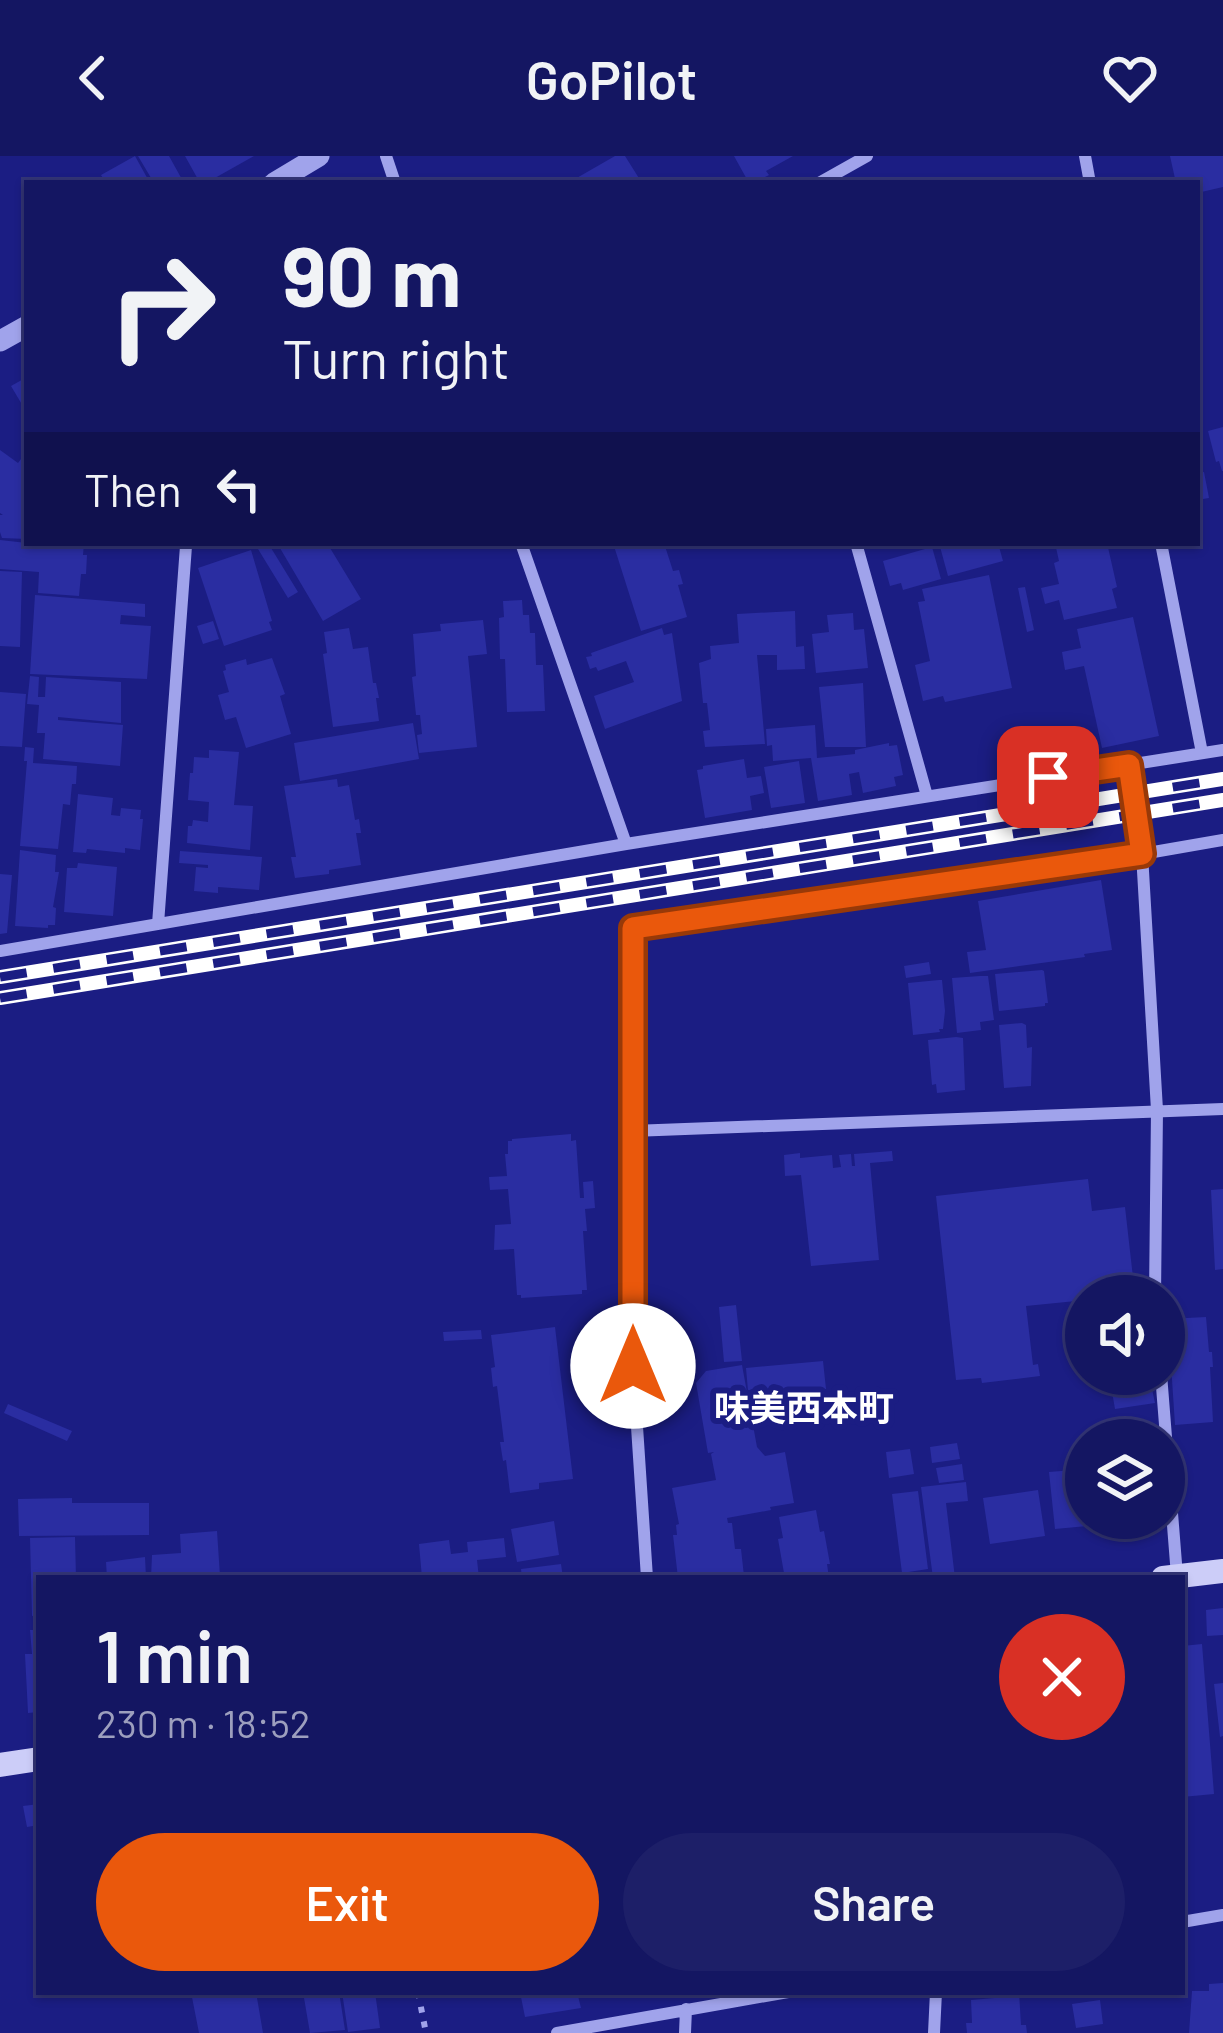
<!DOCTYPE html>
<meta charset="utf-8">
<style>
:root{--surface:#141662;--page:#1d1f68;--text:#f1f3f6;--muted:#9d9fbe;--line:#333577;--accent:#ea580c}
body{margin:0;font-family:Barlow,"Noto Sans JP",sans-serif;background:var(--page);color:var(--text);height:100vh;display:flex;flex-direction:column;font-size:45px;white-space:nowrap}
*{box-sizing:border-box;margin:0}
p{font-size:39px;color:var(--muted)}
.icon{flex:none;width:66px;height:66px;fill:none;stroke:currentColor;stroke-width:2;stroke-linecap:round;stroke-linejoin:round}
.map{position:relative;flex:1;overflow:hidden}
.side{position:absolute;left:36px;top:1419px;width:1149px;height:420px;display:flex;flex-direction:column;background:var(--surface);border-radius:0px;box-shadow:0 3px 9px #0004,0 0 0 3px var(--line)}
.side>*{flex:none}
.guide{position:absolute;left:24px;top:24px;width:1176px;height:366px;border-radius:0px;box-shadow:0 3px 9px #0004,0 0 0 3px var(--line);background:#141662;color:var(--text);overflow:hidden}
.controls{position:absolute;left:1065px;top:1119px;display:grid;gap:24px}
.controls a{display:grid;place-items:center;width:120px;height:120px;border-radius:50%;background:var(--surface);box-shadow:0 3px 9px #0004,0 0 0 3px var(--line);font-size:60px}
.pin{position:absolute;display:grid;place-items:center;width:102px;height:102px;color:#fff;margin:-51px;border-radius:24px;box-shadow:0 6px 18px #0006}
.me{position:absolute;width:132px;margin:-66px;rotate:0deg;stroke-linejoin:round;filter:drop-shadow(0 0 9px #0008)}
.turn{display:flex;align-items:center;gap:42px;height:252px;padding:0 60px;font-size:54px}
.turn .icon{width:156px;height:156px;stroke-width:2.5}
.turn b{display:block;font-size:84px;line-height:102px}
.then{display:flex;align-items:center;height:114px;padding:0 60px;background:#0003;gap:24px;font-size:45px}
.round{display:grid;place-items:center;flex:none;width:126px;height:126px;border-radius:63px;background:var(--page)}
.headline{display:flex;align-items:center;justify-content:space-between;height:204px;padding:0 60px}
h1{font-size:72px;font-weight:600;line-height:90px}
.cta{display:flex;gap:24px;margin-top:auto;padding:24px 60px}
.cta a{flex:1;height:138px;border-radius:72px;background:var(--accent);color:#fff;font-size:48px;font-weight:600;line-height:138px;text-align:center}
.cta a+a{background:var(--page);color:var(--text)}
header{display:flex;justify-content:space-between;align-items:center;height:156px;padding:0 60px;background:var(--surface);font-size:54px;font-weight:600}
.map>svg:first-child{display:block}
.building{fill:#2a2da1}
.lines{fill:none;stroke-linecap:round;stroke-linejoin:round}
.path{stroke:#a0a3eb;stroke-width:6;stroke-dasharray:6 9;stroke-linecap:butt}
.minor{stroke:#a0a3eb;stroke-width:12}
.tertiary{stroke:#a0a3eb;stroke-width:21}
.secondary{stroke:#cccdf8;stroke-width:24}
.rail-casing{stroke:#fff;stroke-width:14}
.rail{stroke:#1b1d83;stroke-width:9;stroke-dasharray:27;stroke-linecap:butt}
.route-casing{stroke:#983908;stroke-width:30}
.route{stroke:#ea580c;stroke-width:21}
.labels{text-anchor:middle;stroke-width:12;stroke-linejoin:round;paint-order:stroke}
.quarter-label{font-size:36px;font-weight:bold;fill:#fff;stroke:#1b1d83}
</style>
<header><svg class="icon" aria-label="back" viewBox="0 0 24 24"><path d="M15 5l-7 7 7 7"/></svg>GoPilot<svg class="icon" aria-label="heart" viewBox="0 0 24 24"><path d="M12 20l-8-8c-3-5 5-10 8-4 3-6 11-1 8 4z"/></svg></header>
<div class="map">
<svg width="1223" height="1877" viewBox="0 0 1223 1877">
<rect width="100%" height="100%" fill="#1b1d83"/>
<!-- building -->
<path class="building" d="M135 0 150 27H106L101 19Z
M138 0H169L184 27H154Z
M185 0H254L206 27H200Z
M615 0H625L642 27H568Z
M734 0H793L766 15 769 19 763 22 766 27H749Z
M1170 0H1223V31L1197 37V27H1176Z
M27 221V257L11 230Z
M1223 271V315H1222L1219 305 1216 306 1208 275Z
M0 294 18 307 27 295V383L2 382 0 376V359H3L0 357Z
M1204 316 1209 342 1197 344V317Z
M0 384 27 387H84L83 399H87L86 418H81L79 440 38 437 39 416 0 413Z
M268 387 298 436 288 442 258 393Z
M277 387H327L361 443 323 465Z
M613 387H664L673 415 679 414 683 428 678 429 687 461 641 475Z
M939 387H998L1003 405 948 420Z
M1055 387H1107L1117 431 1112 433 1117 452 1064 464 1059 444 1045 448 1041 432 1059 428 1054 407 1059 405Z
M932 391 941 423 903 434 901 427 890 430 883 405Z
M251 394 272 465 269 466 272 474 224 490 198 412Z
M0 415 22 416 20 491 0 490Z
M989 419 1012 532 945 546 943 540 923 545 915 509 930 505 918 446 925 445 922 433Z
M1025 431 1034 474 1027 476 1018 432Z
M35 439 145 448V461L121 459 120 468 151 470 147 523 30 518Z
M522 444 523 459H529L530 477H535L536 509H543L545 555 507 556 505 503H500L499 462 504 461 503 445Z
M795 455 796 491 804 490 805 513 777 514V499H757L765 588 705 591 703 575 710 574 707 547H703L699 507 711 503 710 490 739 487 737 458Z
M853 457 854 474 864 473 868 512 816 517 812 478 829 476 827 459Z
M1133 461 1159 580 1102 592 1084 510 1065 514 1062 496 1081 492 1077 473Z
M483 464 487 498 468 500 477 591 419 597 417 579 422 578 420 559H416L412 521 416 520 413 478 441 475 440 468Z
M213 465 219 483 203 488 197 470Z
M349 472 353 493 368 491 373 527H376L379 542H376L379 565 333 571 323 498 327 497 324 476Z
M662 472 664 479 672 477 682 545 605 573 594 540 634 526 626 505 598 515 596 511 590 513 586 501 592 500 591 497Z
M272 502 285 538 280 540 291 578 246 592 236 561 225 564 218 539 229 536 223 515 226 514 225 509 246 503 247 509Z
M30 520 39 521 38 541H45L46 521 121 526V567L58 561V564L123 569 120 610 43 603 45 577H37L39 549 27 548Z
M863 527 866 591H825L819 531Z
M0 536 26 538 22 591 0 590Z
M413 567 419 603 300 625 294 587Z
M815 569 817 602 855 598V594L889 587V590L897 589 903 619 894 621 896 630 863 637 859 616 849 618 852 639 818 645 811 602 773 605 772 589 767 590 766 573Z
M25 591 34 592 33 607 77 610 76 628H72L70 649 63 648 58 693 20 690 27 605H24Z
M209 594 239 596 234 649 253 650 250 694 187 687 188 670H192L193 664 208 666 209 646 188 644 190 617H193L194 601 209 602Z
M744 603 747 622 761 620 764 637 750 640 752 654 705 662 697 614 703 613V610Z
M799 605 805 647 771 652 764 611Z
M337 623 338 631 349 629 355 664 359 663 361 677H356L361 709 329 714V718L295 722 291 701H296L284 630Z
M78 638 113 642 111 659 120 660 121 652 141 654 140 663H143L140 694 125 692V697L87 693 86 697 73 696Z
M20 694 56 699 55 716H59L53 751 56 752 55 769H48V772L15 770Z
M180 695 262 701 259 734 218 731V737L194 735 196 711 208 712V709L179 707Z
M78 707 117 711 113 760 64 756 67 712H77Z
M0 718 12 719 7 777 0 778Z
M1101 724 1112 794 1084 798 1085 801 970 817 967 796 986 794 978 745Z
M929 806 931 818 906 822 904 810Z
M1042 814 1044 815 1048 847H1045V850L999 855 995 818Z
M980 820H988L994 864 980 866 981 874 957 877 952 822Z
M939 824H942L945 855 943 873H939L940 876 913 879 908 827Z
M1022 867 1026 869 1027 892 1032 891 1031 930 1004 932 999 869Z
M956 881 963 882 965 934 937 937 936 928 932 929 928 884Z
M571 978V985L576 984 580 1042H584L583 1026 593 1025 595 1052 585 1053 587 1075H583L587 1134H582V1138L521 1142V1139H517L514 1093 494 1094 495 1069 511 1068 508 1033 490 1034 489 1021 507 1020 505 998H508V985H512V983Z
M892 995 893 1005 870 1007 879 1104 811 1110 801 1019 785 1020 784 999 800 997V1002L832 999 833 1012 841 1011 839 999 851 998 852 1010H855L854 998Z
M1088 1023 1092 1055 1125 1051 1135 1139 1086 1140V1144L1026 1150 1033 1209 1038 1208 1040 1220 982 1227 981 1222 956 1224 936 1040Z
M1223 1033V1113L1215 1114 1211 1034Z
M736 1149 742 1205 724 1206 719 1151Z
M1206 1161 1209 1196H1212L1213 1211H1210L1213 1266 1175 1269 1168 1163Z
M555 1171 573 1323 539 1327V1333L510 1337 506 1304 503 1305 500 1286H504L497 1230 493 1231 491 1212 495 1211 491 1179Z
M481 1174 482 1183 444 1185 443 1176Z
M823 1205 826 1233 772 1237V1244L749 1246 746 1212Z
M742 1209 757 1291 765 1300 785 1296 794 1347 770 1351 771 1354 727 1362 728 1367H732L735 1393H741L744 1420 678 1422 673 1379H677L676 1369 679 1368 672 1332 716 1324 711 1298 714 1296 708 1297 696 1227 706 1215Z
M1109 1218H1154L1156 1232 1152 1233 1155 1247 1115 1253Z
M8 1248 72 1275 67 1285 4 1257Z
M957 1287 960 1303 932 1307 930 1291Z
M910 1293 914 1318 889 1322 886 1296Z
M962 1308 964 1324 939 1327 936 1312Z
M1086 1313V1362H1097L1098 1369 1055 1373 1049 1316Z
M966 1326 968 1345 946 1347 955 1422H933L921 1331Z
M1038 1334 1045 1380 990 1388 983 1342Z
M918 1335 928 1413 902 1417 892 1338Z
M72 1342V1347H149V1379L19 1380 18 1343Z
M816 1354 820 1376 824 1375 830 1408H827L829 1422H790L789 1417H784L778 1383 783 1382 779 1361Z
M1111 1362H1161L1162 1370 1131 1373 1132 1380 1116 1382V1375L1112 1376Z
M554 1365 559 1399 517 1406 511 1373Z
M217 1375 220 1420 151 1422 152 1399 181 1397 180 1378Z
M75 1381 76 1422H39V1459L32 1460 30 1382Z
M504 1382 506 1401 477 1404 479 1422H422L419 1388 449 1384 451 1398 468 1396 467 1386Z
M145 1401 146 1422H107L106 1406Z
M561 1408 563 1422H522L521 1413Z
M1223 1452V1479L1207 1480 1206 1454Z
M30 1474H39V1556L28 1557 25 1498H32Z
M1202 1488 1214 1638 1182 1641V1490Z
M1223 1527V1580L1220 1581 1214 1528Z
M39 1648V1669L27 1671 23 1650Z
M1223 1827V1877H1189L1192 1835H1209V1828Z
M191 1836H256L263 1877H199Z
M303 1836H339L345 1874 310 1877Z
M342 1836H375L380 1872 348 1876Z
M520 1836H577L581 1852 525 1861Z
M1006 1836H1019L1021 1869H1026L1027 1877H967L966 1867H972L971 1844 1006 1841Z
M1100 1844 1103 1868 1076 1872 1072 1848Z"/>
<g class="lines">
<!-- path -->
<path class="path" d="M418 1836 426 1877"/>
<!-- minor -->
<path class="minor" d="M386 0 395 27
M1085 0 1090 27
M819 27 867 0
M521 387 626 688
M856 387 927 640
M1161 387 1202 597
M1129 609 1142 698 1157 954 1155 1140
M158 768 186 390 190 387
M0 795 626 688 1223 594
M632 975 1223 953
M1161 1218 1177 1420
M647 1422 633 1210V772L1142 698 1223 684
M1182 1766 1223 1759
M557 1877 788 1836
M685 1877 686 1853
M934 1877 936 1836"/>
<!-- tertiary -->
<path class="tertiary" d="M274 27 319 0
M0 185 27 170"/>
<!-- secondary -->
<path class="secondary" d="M1163 1422 1223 1415
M0 1609 39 1603"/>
<!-- rail casing -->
<g class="rail-casing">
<path id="rail" d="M0 821 1223 623
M0 842 1223 644"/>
</g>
<!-- rail -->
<use href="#rail" class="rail"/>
</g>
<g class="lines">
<!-- route casing -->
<g class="route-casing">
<path id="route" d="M633 1210V772L1142 698 1129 609 1048 621"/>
</g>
<!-- route -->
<use href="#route" class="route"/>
</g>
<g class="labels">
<!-- quarter labels -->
<g class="quarter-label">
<text x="804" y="1265">味美西本町</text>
</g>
</g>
</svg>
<div class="controls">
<a><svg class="icon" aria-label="sound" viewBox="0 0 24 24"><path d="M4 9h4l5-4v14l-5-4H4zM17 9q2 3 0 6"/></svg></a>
<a><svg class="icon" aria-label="layers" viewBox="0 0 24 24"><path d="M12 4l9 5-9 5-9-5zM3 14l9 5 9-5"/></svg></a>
</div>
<div class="pin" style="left:1048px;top:621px;background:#d93025"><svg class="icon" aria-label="arrive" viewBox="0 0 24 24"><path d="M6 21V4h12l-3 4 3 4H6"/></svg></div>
<svg class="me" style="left:633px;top:1210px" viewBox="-20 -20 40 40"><circle r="19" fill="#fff"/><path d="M0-13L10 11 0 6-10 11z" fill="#ea580c"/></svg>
<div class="guide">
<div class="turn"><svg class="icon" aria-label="right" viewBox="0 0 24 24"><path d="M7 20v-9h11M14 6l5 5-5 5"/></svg><div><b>90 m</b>Turn right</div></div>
<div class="then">Then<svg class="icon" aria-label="left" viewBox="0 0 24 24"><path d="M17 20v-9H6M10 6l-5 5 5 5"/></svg></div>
</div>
<section class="side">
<div class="headline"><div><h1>1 min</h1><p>230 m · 18:52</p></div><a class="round" style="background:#d93025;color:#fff"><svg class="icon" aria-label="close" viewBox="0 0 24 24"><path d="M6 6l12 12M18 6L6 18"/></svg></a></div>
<div class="cta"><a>Exit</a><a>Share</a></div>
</section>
</div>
